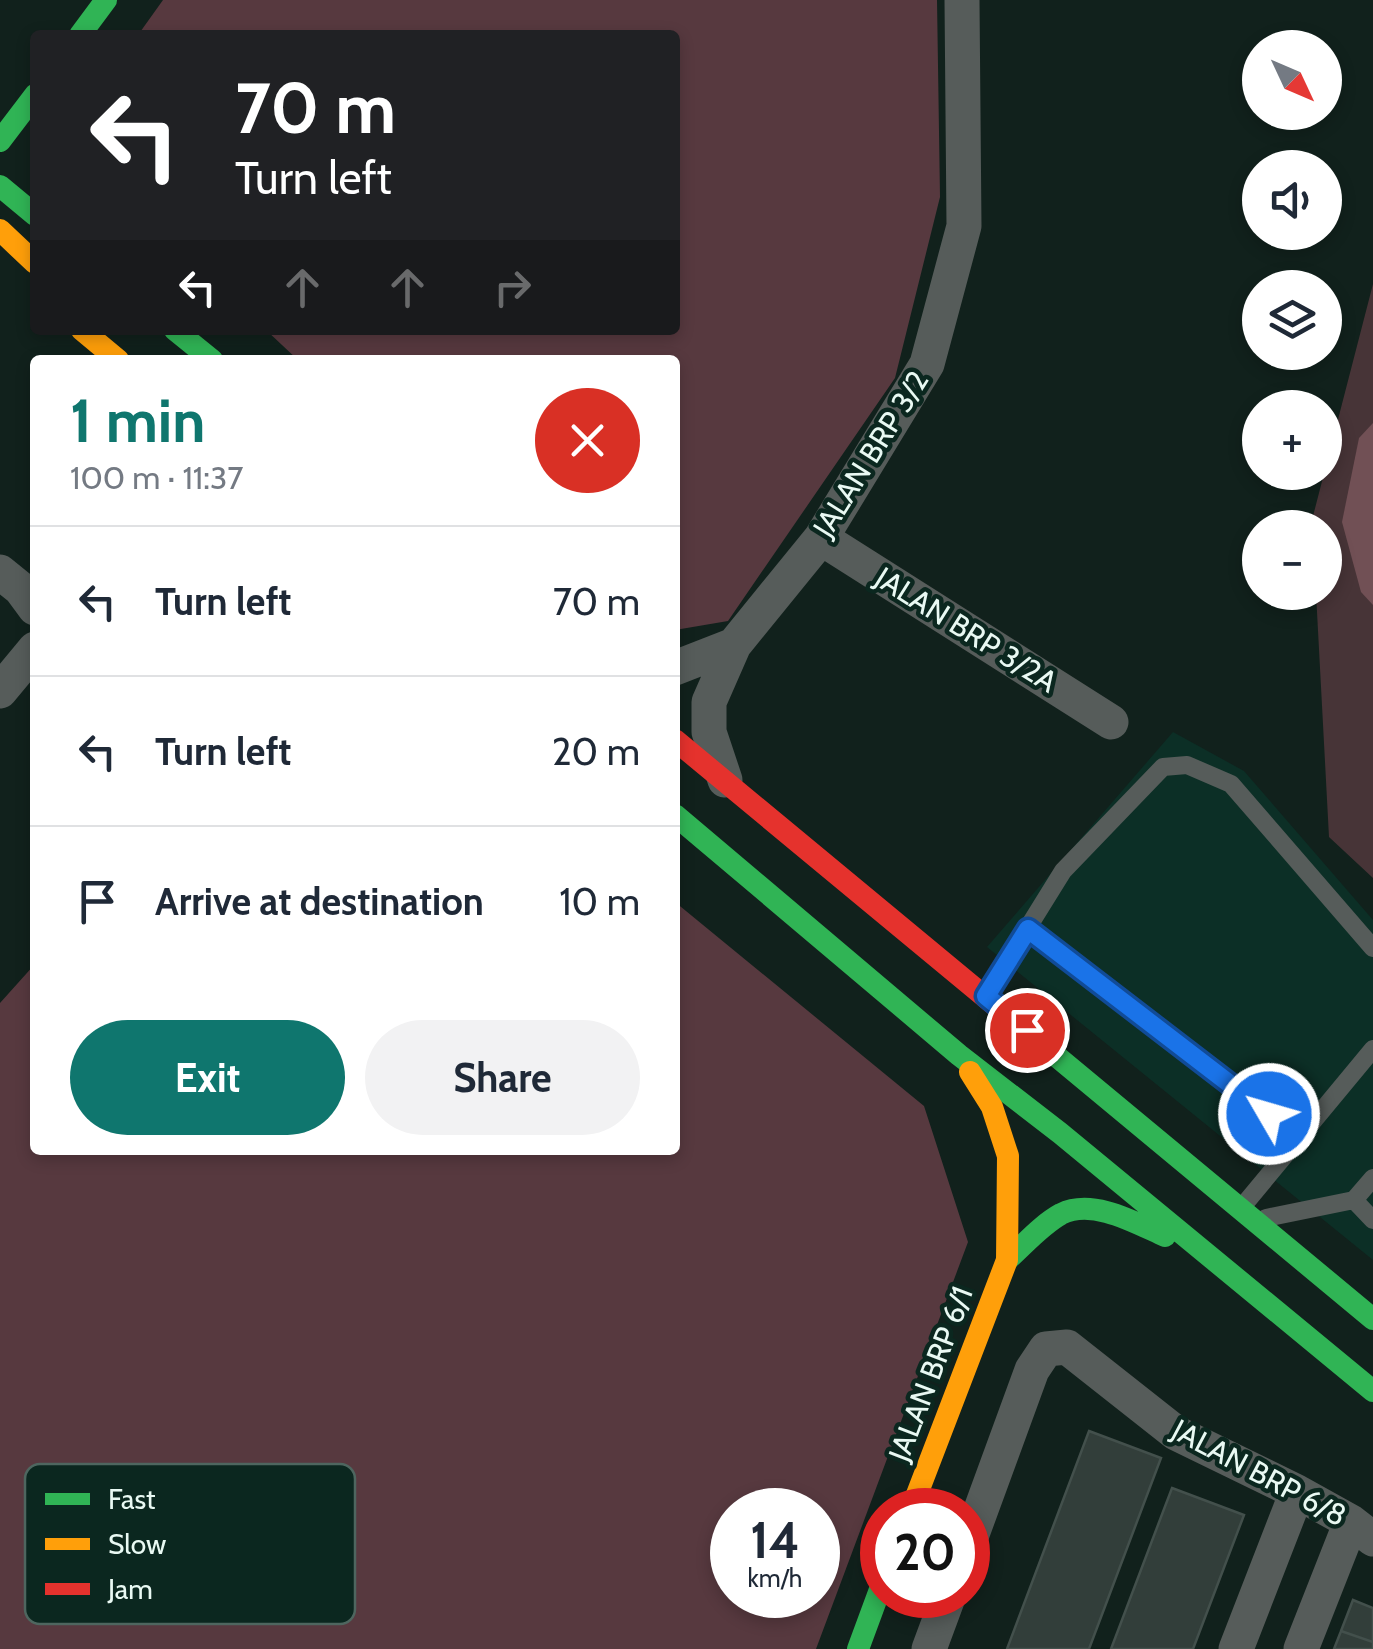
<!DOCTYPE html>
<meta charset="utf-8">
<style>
:root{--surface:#fff;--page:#f2f2f3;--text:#1f2937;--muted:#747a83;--line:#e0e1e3;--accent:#0f766e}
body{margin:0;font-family:Cabin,sans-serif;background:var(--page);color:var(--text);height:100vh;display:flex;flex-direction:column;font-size:38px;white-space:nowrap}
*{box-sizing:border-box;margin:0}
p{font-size:32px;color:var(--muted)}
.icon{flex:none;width:55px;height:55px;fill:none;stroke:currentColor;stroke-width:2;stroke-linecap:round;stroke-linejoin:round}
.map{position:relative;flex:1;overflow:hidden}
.panel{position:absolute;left:30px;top:355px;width:650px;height:800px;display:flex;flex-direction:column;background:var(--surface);border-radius:10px;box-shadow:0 5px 15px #0003}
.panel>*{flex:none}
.banner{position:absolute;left:30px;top:30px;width:650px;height:305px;border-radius:10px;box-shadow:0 5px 15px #0003;background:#202124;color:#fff;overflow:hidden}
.needle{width:65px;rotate:134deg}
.controls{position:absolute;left:1242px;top:30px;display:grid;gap:20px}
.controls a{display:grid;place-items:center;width:100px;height:100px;border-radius:50%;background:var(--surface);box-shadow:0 5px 15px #0003;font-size:50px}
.speed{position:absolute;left:710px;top:1488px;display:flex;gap:20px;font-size:50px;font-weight:700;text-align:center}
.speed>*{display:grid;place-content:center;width:130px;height:130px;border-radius:50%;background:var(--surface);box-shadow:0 5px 15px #0003;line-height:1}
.speed small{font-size:25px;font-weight:400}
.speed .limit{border:15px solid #d22;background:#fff;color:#111}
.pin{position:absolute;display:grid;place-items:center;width:85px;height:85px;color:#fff;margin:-42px;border:5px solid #fff;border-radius:50%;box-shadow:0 2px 10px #0007}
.me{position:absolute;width:110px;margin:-55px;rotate:308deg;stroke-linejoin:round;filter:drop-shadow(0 0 8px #0008)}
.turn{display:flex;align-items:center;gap:35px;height:210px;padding:0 40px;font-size:45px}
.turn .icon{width:130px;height:130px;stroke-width:2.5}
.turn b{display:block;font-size:70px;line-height:85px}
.lanes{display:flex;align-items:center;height:95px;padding:0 40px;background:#0003;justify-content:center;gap:50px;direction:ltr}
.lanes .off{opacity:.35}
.round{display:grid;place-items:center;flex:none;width:105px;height:105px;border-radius:52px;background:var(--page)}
.summary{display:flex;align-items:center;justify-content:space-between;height:170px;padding:0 40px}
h1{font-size:60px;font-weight:700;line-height:75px;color:var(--accent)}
.cta{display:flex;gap:20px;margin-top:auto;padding:20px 40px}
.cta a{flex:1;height:115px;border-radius:60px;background:var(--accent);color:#fff;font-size:40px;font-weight:700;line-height:115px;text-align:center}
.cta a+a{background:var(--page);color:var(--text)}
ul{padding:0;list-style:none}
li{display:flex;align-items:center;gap:30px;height:150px;padding:0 40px;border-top:2px solid var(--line)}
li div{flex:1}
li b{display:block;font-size:38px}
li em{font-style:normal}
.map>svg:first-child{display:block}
.built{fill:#0c2f26}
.green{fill:#473437}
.forest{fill:#57393f;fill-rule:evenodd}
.water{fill:#715055}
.building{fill:#323e3a;stroke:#43504c;stroke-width:2.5}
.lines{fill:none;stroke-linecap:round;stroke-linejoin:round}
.lane{stroke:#565c5a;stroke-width:18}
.street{stroke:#565c5a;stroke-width:35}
.fast{stroke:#30b455;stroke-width:22}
.slow{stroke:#ff9f0a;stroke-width:22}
.jam{stroke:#e5322d;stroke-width:22}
.route-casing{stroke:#114b97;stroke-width:25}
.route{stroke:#1a73e8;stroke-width:18}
.labels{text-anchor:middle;stroke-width:9;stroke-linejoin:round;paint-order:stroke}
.street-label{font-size:30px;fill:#e9f9f3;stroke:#0b271f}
.key{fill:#0b271f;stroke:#4e665f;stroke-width:2.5}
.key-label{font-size:28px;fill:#e9f9f3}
</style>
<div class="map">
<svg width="1373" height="1649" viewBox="0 0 1373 1649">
<rect width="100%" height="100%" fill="#11211c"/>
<!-- built -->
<path class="built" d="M1173 732 1244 771 1373 920V1260L987 947Z"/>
<!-- green -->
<path class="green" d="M1373 284V878L1329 837 1316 593 1325 592V528L1312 527V520Z"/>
<!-- forest -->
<path class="forest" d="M163 0H937L940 197 895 378 728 621 675 630V360H298L266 330H675V35H138Z
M675 902 924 1106 968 1242 816 1649H0V1003L35 964V1150H675ZM732 1510H818V1595H732Z"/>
<!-- water -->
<path class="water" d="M1373 423V605L1361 592 1342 522 1359 438Z"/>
<!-- building -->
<path class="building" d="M1089 1431 1161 1458 1089 1649H1007Z
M1172 1488 1244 1515 1193 1649H1111Z
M1353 1600 1373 1608V1642L1341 1631Z
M1341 1631 1373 1642V1649H1334Z"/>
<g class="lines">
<!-- lane -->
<path class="lane" d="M1028 929 1299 1137
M986 995 1063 871 1163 767 1187 765 1231 784 1373 948
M1354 1200 1373 1220
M1242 1207 1373 1049
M1266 1218 1354 1200 1373 1178"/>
<!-- street -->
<path class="street" d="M821 538 1111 722
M0 572 21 589 35 608
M675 668 734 645
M0 691 35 649
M725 780 709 732V702L734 645 821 538 927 364 964 226 962 0
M968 1545 1032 1370 1046 1349 1067 1347 1176 1433 1297 1492 1351 1522 1373 1539
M929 1649 949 1595
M1236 1649 1297 1492
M1301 1649 1351 1522"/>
<!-- fast -->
<path class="fast" d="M80 35 106 0
M0 141 35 95
M0 186 35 215
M175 330 212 360
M675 815 959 1055 1060 1133 1373 1391
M996 1006 1373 1319
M1007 1260C1024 1245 1041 1225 1061 1214 1093 1198 1136 1223 1165 1236
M858 1649 882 1584"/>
<!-- slow -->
<path class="slow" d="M0 230 35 263
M82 330 118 360
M911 1510 1007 1260 1008 1156 992 1107 970 1072"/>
<!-- jam -->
<path class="jam" d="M675 740 996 1006"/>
</g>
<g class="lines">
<!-- route casing -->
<g class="route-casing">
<path id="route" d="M1027 1030 986 996 1028 929 1269 1114"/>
</g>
<!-- route -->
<use href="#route" class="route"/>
</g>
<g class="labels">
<!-- street labels -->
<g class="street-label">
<text transform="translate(871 454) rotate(-58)" y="10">JALAN BRP 3/2</text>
<text transform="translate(966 630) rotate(32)" y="10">JALAN BRP 3/2A</text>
<text transform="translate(931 1374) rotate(-69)" y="10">JALAN BRP 6/1</text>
<text transform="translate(1259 1473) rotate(28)" y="10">JALAN BRP 6/8</text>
</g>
</g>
<!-- legend -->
<rect x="25" y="1464" width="330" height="160" rx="15" class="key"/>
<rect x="45" y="1493" width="45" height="12" fill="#30b455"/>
<rect x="45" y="1538" width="45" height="12" fill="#ff9f0a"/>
<rect x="45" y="1583" width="45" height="12" fill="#e5322d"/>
<g class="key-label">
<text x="108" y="1509">Fast</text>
<text x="108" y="1554">Slow</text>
<text x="108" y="1599">Jam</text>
</g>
</svg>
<div class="controls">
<a><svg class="needle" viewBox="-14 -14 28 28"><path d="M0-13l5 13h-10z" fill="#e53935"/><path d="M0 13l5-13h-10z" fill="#747a83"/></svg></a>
<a><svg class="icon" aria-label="sound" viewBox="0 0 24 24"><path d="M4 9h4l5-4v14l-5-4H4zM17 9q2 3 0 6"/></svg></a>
<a><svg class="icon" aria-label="layers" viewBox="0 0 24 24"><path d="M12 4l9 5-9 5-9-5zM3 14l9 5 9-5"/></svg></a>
<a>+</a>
<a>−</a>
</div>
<div class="speed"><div>14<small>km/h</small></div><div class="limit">20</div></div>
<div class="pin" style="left:1027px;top:1030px;background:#d93025"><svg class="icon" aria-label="arrive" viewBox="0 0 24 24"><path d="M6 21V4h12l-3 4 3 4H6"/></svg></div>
<svg class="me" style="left:1269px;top:1114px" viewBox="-20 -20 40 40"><circle r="17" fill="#1a73e8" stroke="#fff" stroke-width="3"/><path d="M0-11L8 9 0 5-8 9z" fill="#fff"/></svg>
<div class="banner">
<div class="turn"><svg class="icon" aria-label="left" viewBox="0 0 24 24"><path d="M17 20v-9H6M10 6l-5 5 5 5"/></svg><div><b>70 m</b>Turn left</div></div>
<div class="lanes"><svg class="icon" aria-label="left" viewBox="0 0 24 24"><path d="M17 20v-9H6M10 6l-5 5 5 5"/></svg><svg class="icon off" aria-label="ahead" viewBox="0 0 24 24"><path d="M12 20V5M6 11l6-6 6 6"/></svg><svg class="icon off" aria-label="ahead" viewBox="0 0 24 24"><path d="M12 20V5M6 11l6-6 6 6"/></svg><svg class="icon off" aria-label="right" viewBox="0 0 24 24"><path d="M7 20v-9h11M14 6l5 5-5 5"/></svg></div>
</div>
<section class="panel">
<div class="summary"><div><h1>1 min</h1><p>100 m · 11:37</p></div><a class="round" style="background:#d93025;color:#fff"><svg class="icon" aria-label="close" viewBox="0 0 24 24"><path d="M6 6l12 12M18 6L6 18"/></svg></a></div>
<ul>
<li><svg class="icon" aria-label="left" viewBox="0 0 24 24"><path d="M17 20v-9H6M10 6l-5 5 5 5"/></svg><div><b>Turn left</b></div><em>70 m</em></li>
<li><svg class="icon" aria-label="left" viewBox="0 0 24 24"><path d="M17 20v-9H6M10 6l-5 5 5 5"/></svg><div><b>Turn left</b></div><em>20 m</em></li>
<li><svg class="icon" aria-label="arrive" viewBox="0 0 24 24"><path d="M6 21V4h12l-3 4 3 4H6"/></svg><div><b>Arrive at destination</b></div><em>10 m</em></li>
</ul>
<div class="cta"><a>Exit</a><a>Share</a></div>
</section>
</div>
